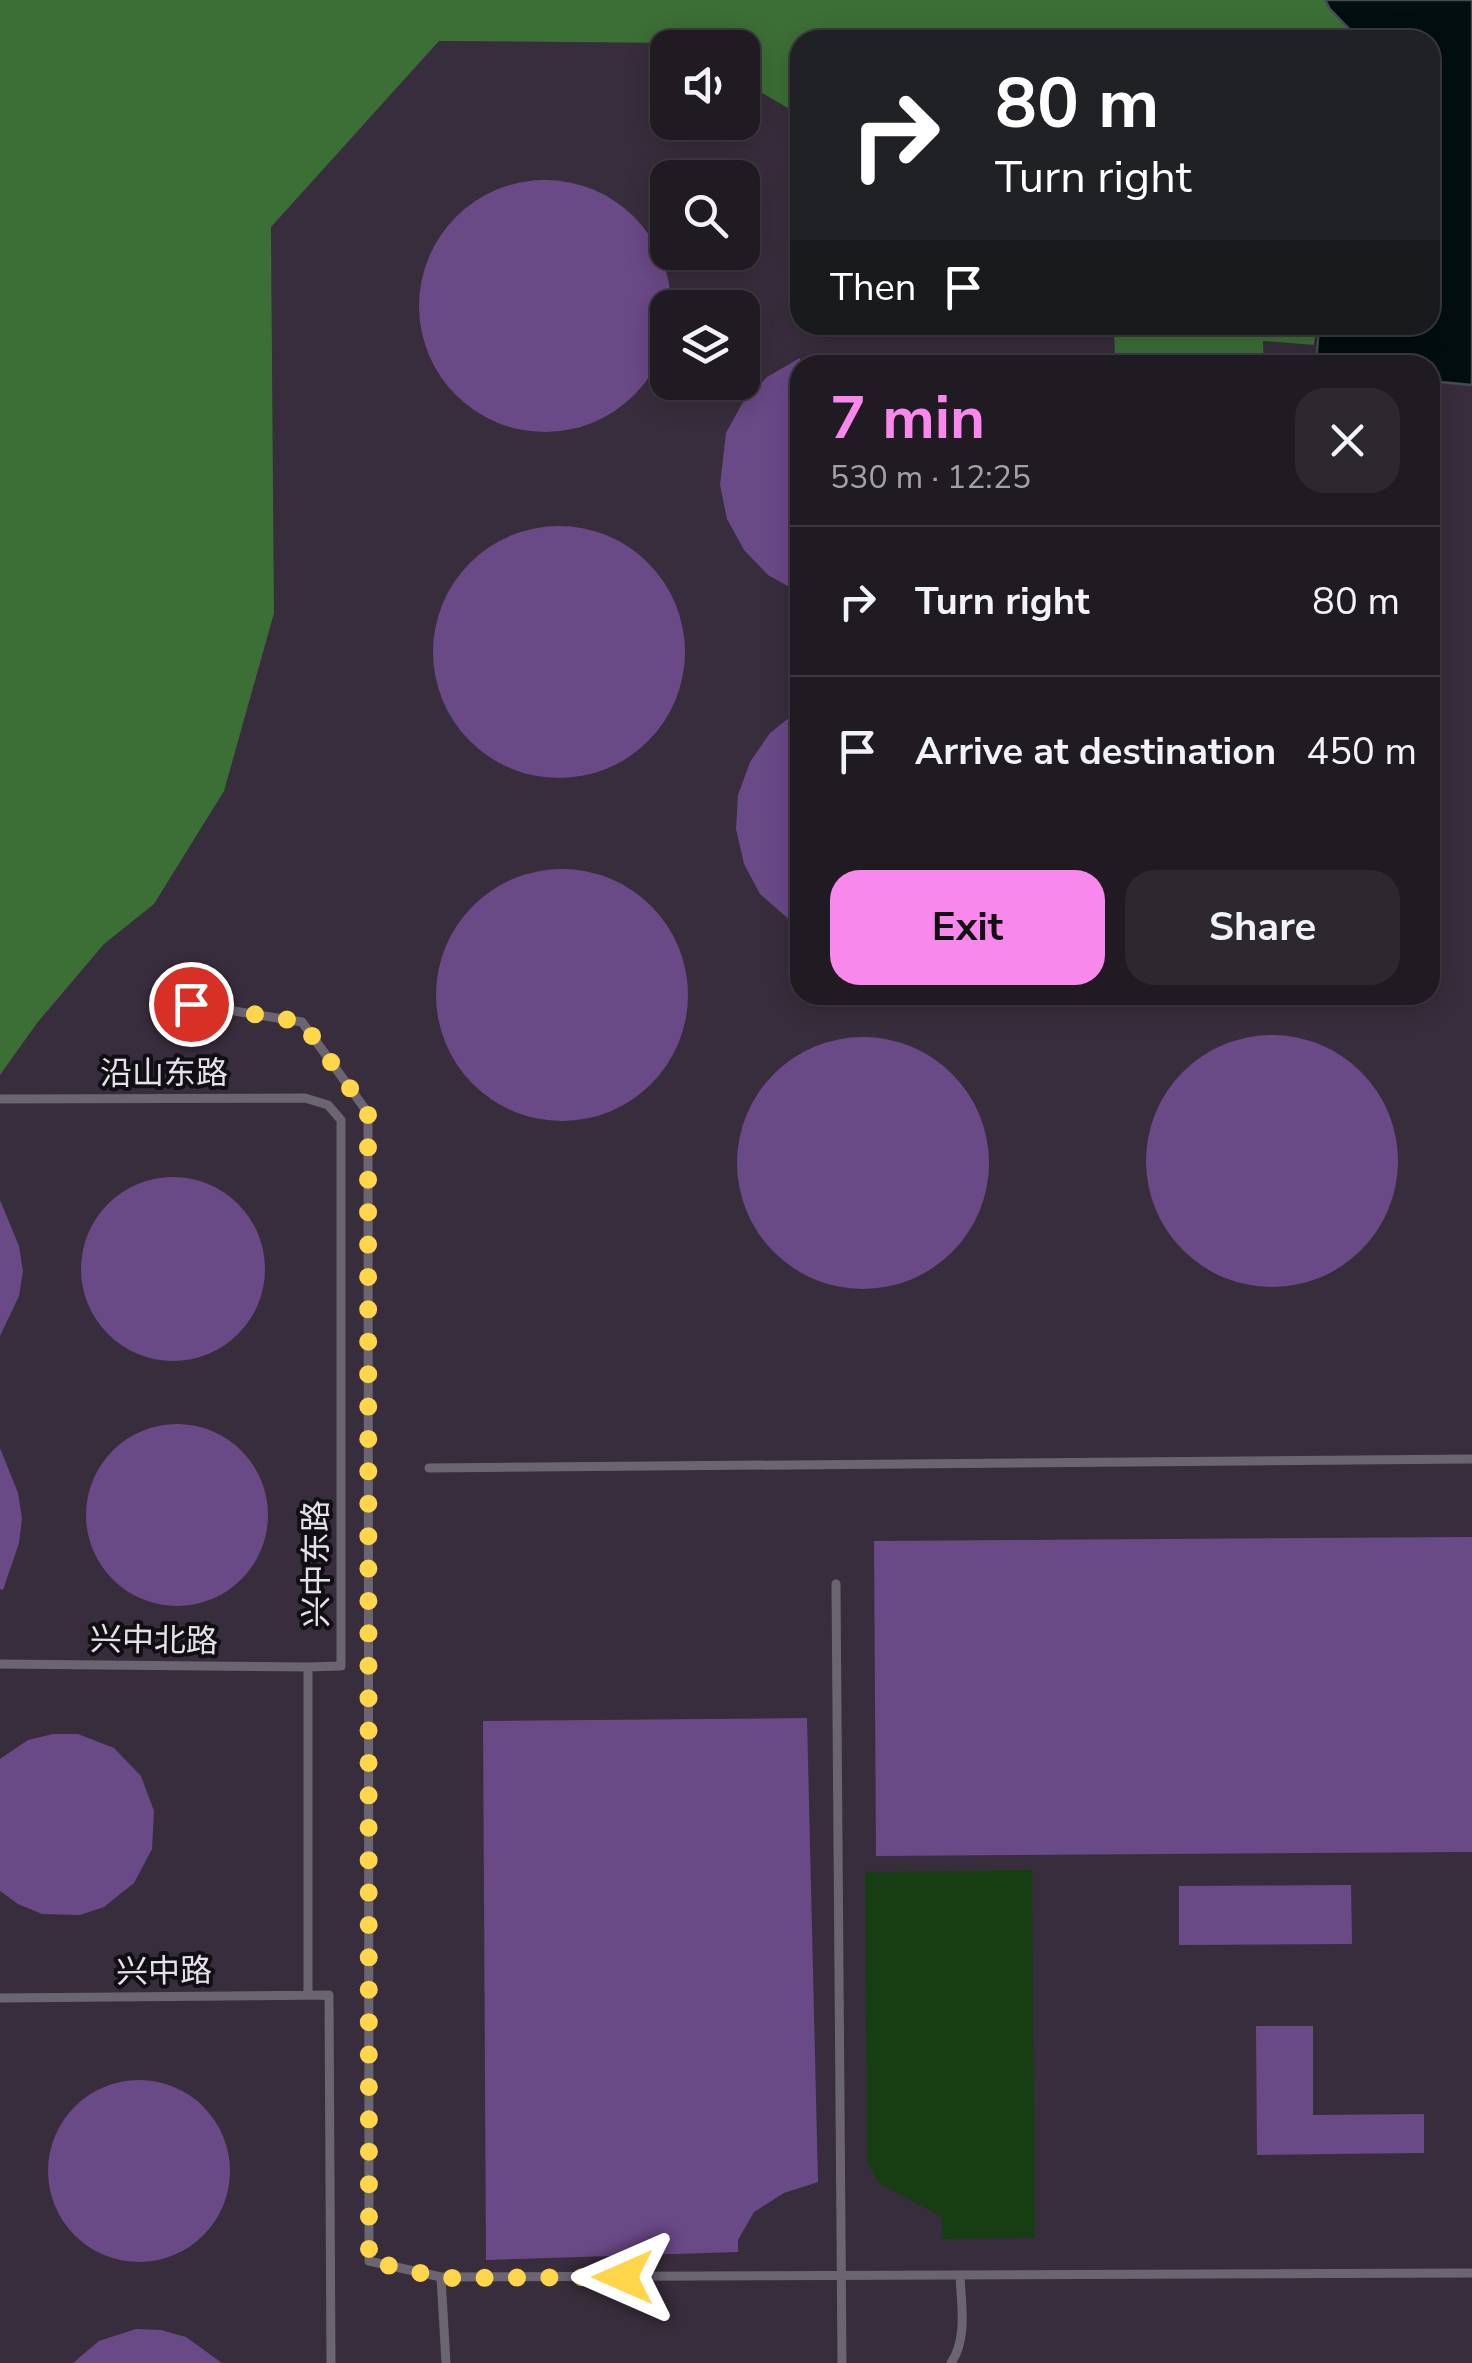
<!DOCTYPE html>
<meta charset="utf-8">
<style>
:root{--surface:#201b23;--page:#2d2830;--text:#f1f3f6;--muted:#a2a1a6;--line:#3d3941;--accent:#f888eb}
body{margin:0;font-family:"Nunito Sans","Noto Sans SC",sans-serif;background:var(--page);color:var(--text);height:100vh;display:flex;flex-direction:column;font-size:38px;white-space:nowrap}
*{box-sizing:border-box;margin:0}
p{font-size:32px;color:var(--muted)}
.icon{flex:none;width:55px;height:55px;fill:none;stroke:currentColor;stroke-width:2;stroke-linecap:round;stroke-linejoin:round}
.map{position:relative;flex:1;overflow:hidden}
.details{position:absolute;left:790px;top:355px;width:650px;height:650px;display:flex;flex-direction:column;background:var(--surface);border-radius:30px;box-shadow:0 5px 25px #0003,0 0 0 2px var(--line)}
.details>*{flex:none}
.guide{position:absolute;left:790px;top:30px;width:650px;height:305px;border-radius:30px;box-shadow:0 5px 25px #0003,0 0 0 2px var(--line);background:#202124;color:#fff;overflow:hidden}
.controls{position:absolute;left:650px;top:30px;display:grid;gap:20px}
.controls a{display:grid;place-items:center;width:110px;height:110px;border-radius:20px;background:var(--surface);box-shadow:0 5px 25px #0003,0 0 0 2px var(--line);font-size:50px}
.pin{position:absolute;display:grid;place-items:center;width:85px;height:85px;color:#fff;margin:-42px;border:5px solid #fff;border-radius:50%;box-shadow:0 2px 10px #0007}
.me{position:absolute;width:110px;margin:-55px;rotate:270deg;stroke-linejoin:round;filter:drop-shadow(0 0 8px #0008)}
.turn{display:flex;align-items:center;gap:35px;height:210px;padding:0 40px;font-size:45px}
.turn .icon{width:130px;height:130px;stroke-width:2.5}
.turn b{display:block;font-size:70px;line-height:85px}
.then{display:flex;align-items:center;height:95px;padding:0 40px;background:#0003;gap:20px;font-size:38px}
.round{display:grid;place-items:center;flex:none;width:105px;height:105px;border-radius:30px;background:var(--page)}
.head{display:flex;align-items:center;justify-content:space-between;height:170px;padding:0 40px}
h1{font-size:60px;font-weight:700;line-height:75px;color:var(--accent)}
.primary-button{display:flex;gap:20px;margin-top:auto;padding:20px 40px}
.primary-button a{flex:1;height:115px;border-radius:30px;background:var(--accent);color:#111;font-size:40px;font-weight:700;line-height:115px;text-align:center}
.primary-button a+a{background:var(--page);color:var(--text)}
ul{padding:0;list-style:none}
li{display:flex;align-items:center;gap:30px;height:150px;padding:0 40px;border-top:2px solid var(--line)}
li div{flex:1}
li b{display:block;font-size:38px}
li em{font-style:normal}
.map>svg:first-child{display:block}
.industrial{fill:#382d3c;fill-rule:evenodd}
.green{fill:#173d13}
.forest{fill:#3c6f36}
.water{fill:#020e10;stroke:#464d51;stroke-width:2.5}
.building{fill:#6a4987}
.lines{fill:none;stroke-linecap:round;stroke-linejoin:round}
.lane{stroke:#6b6572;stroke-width:9}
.route{stroke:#ffd54a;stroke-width:18;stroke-dasharray:0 32.4}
.labels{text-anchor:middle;stroke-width:8;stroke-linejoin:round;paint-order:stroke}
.street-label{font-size:32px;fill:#e4e1e8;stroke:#110f14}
</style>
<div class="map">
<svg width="1472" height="2363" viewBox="0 0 1472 2363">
<rect width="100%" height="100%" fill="#2a242f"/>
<!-- industrial -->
<path class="industrial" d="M439 41 677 43 684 47 668 48V122H742L743 82 800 115V325H1114L1115 365H800V995H1430V365H1264L1263 341 1472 359V2363H0V954L274 613 271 226ZM668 178H742V252H668ZM668 308H742V382H668Z"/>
<!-- green -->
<path class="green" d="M1032 1870 1035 2238 942 2239V2217L879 2183 867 2162 865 1872Z"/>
<!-- forest -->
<path class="forest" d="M0 0H1329L1364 40H800V115L743 82 742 48 684 47 677 43 439 41 271 227 274 613 224 791 154 904 104 944 37 1023 0 1075Z
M1114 325H1317L1314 345 1263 341 1264 365H1115Z"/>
<!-- water -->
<path class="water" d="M1325 0H1472V385L1430 381V365H1316L1319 325H1430V40H1360L1330 9Z"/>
<!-- building -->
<path class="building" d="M419 306a126 126 0 1 1 252 0a126 126 0 1 1-252 0Z
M800 358V593L768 575 744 550 727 519 720 485 726 433 743 402 767 377Z
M433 652a126 126 0 1 1 252 0a126 126 0 1 1-252 0Z
M800 709V929L760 894 744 864 736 829 738 795 750 762 770 733Z
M436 995a126 126 0 1 1 252 0a126 126 0 1 1-252 0Z
M1146 1161a126 126 0 1 1 252 0a126 126 0 1 1-252 0Z
M737 1163a126 126 0 1 1 252 0a126 126 0 1 1-252 0Z
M81 1269a92 92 0 1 1 184 0a92 92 0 1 1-184 0Z
M0 1200 19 1246 23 1271 19 1296 0 1336Z
M86 1515a91 91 0 1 1 182 0a91 91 0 1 1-182 0Z
M0 1448 18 1493 22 1518 19 1543 3 1590 0 1589Z
M1472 1537V1852L876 1856 874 1541Z
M807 1718 818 2182 784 2193 754 2212 738 2240V2252L486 2260 483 1721Z
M53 1734H78L114 1748 141 1776 154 1811 152 1849 134 1883 104 1907 80 1915 42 1914 18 1904 0 1891V1759L28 1740Z
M1351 1885 1352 1944 1179 1945V1886Z
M1256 2026H1313V2115L1424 2114V2153L1257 2155Z
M48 2171a91 91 0 1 1 182 0a91 91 0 1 1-182 0Z
M136 2329 161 2330 186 2337 222 2363H73L99 2341Z"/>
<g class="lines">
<!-- lane -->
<path class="lane" d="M154 998 302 1022 368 1113 369 2261 441 2277 1472 2273
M0 1099 305 1098 328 1105 341 1120V1666L308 1667V1995
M429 1468 1472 1459
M836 1584 842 2363
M0 1664 308 1667
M0 1998 329 1995 331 2363
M441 2277 446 2363
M951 2363C968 2338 961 2304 960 2275"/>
</g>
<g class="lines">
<!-- route -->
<path class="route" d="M191 1004 302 1022 368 1113 369 2261 442 2278 623 2277"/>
</g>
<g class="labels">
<!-- street labels -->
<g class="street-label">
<text x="164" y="1084">沿山东路</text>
<text transform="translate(316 1564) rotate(-90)" y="11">兴中东路</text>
<text transform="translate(154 1640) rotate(1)" y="11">兴中北路</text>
<text transform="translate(164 1971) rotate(-1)" y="11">兴中路</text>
</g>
</g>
</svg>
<div class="controls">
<a><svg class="icon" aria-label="sound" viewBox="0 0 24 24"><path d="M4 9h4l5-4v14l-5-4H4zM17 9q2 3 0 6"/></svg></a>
<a><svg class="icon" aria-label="search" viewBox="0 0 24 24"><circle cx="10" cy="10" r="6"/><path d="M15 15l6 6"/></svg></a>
<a><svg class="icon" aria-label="layers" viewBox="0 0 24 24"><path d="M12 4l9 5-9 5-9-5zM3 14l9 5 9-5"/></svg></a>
</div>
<div class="pin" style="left:191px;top:1004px;background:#d93025"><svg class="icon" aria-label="arrive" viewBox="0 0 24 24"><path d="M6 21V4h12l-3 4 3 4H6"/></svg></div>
<svg class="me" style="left:623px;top:2277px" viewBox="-20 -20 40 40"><path d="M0-17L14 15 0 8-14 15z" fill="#ffd54a" stroke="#fff" stroke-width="4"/></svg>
<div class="guide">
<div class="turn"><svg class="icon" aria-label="right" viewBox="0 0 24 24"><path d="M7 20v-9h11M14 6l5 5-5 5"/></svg><div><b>80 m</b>Turn right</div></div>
<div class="then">Then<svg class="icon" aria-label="arrive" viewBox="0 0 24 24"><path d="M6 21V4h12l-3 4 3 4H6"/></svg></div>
</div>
<section class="details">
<div class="head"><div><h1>7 min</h1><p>530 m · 12:25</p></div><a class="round"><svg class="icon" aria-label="close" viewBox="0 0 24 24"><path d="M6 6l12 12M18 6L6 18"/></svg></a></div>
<ul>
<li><svg class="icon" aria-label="right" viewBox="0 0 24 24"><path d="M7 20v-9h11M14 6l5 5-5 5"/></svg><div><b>Turn right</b></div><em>80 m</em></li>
<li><svg class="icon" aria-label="arrive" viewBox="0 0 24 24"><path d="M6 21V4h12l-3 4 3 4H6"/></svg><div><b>Arrive at destination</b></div><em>450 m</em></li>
</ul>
<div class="primary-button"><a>Exit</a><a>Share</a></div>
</section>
</div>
